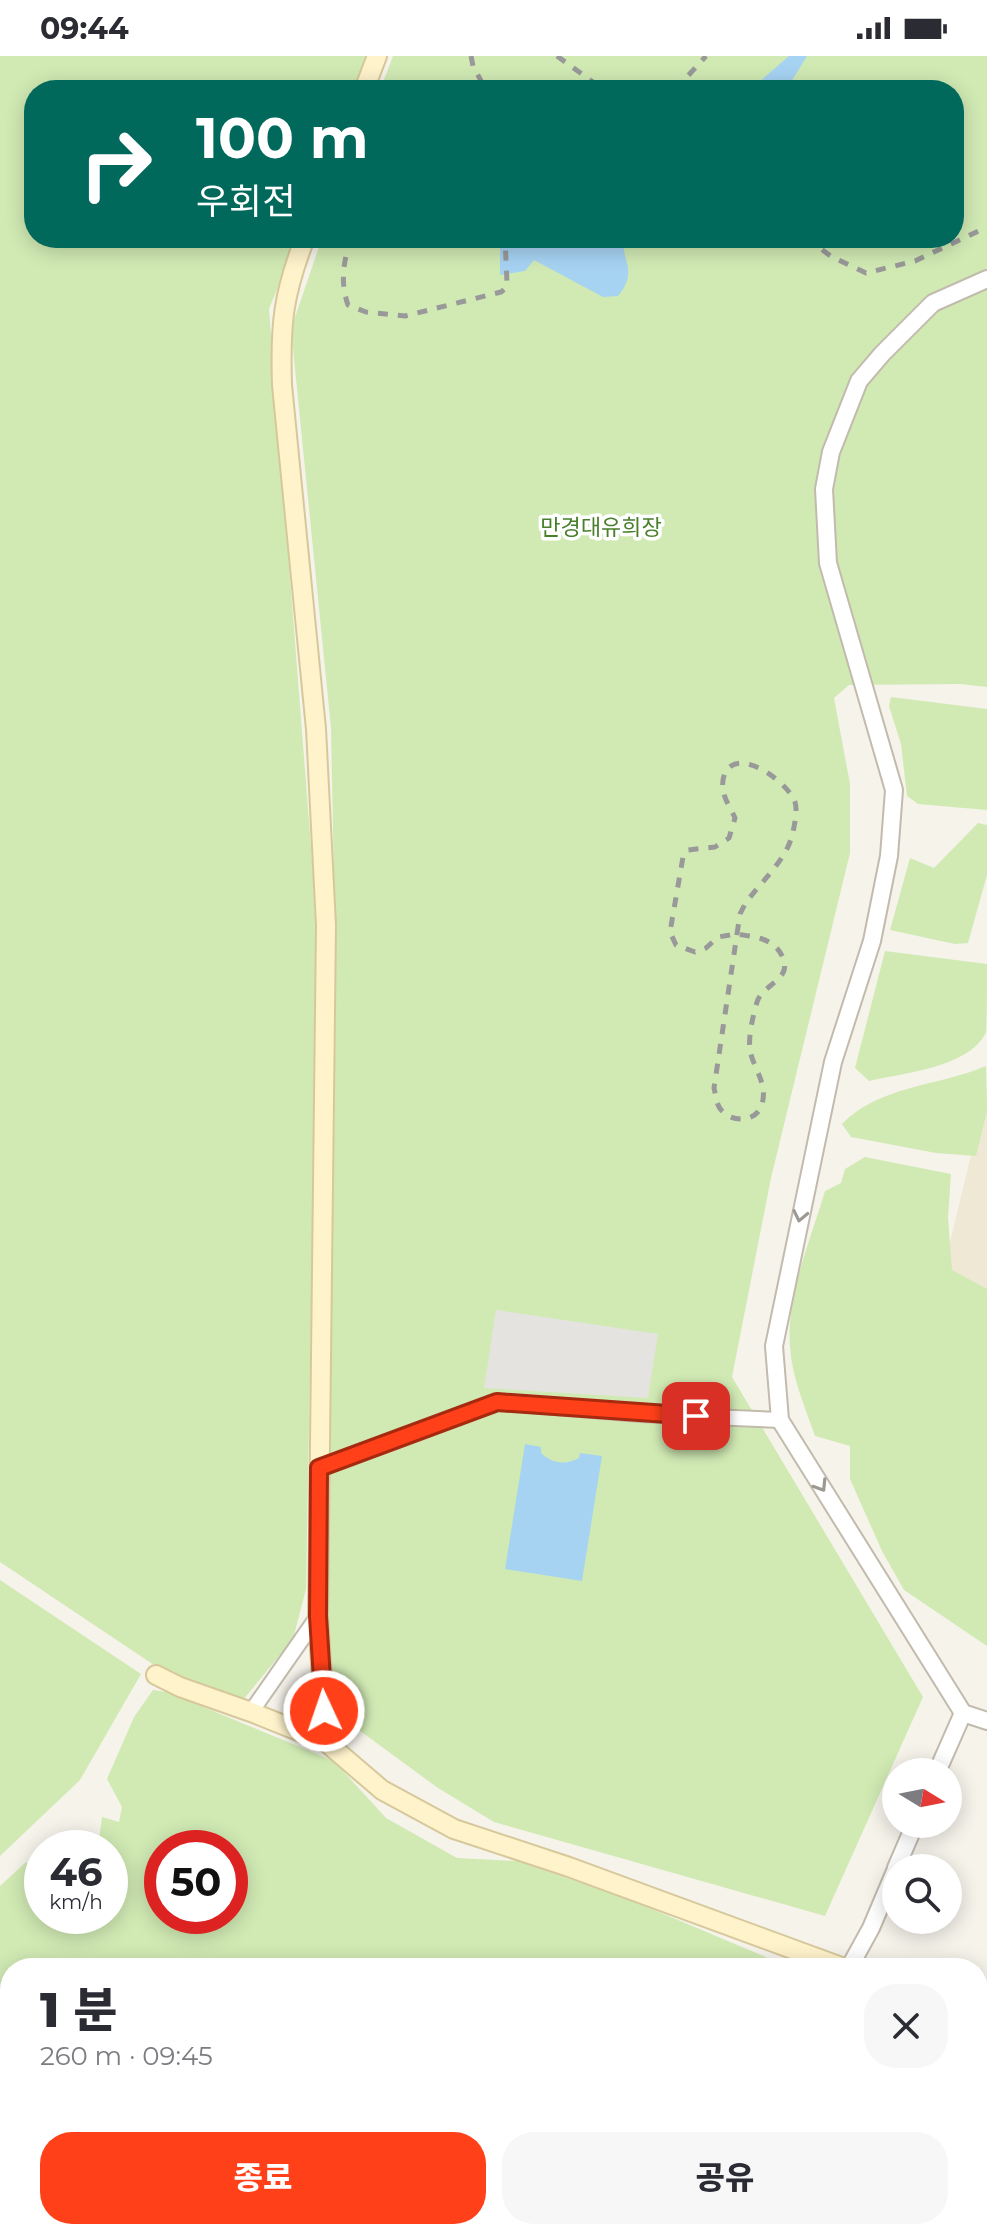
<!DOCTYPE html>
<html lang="ko">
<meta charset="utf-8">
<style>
:root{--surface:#fff;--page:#f7f7f7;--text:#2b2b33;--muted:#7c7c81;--accent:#ff4019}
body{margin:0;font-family:Montserrat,"Noto Sans KR",sans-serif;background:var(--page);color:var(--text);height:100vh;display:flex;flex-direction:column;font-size:30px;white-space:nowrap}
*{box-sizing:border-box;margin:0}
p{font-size:26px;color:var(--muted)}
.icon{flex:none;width:44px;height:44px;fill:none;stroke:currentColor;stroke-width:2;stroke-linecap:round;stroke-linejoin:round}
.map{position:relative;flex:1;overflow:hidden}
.side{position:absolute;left:0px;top:1902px;width:988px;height:282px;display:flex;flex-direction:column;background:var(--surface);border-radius:32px 32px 0 0;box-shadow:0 4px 20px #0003}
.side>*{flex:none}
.hud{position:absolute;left:24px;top:24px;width:940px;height:168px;border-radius:32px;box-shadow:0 4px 20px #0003;background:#00695c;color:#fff;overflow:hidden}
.needle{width:52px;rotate:100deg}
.buttons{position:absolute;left:882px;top:1702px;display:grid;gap:16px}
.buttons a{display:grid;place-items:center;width:80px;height:80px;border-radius:50%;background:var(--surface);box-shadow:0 4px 20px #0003;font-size:40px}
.speed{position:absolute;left:24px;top:1774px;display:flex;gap:16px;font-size:40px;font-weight:700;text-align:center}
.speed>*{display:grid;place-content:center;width:104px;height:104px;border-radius:50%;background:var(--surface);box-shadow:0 4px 20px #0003;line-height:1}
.speed small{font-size:20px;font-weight:400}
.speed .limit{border:12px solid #d22;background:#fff;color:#111}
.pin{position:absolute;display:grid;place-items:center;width:68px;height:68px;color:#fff;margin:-34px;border-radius:16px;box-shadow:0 4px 12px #0006}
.me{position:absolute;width:88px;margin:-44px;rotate:357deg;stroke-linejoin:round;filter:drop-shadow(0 0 6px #0008)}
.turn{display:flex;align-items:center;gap:28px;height:168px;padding:0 40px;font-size:36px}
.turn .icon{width:104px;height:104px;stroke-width:2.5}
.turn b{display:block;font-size:56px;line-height:68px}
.round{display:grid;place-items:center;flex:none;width:84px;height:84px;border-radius:32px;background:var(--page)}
.overview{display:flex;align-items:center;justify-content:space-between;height:136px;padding:0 40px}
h1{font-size:48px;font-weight:800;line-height:60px}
.primary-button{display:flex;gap:16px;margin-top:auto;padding:16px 40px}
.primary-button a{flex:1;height:92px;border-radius:32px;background:var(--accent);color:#fff;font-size:32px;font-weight:800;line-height:92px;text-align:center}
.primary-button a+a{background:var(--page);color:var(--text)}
.status{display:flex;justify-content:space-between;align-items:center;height:56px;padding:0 40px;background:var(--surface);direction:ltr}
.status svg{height:22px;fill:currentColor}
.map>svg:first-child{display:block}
.education{fill:#efe8d5}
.green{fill:#d1eab4;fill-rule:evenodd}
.parking{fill:#e5e3df}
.water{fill:#a7d3f3}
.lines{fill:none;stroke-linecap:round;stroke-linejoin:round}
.minor-casing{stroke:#c2bbad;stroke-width:18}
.tertiary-casing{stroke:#c2bbad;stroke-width:20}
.secondary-casing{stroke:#d6c89a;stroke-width:22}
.minor{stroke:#fff;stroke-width:14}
.tertiary{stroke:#fff;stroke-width:16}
.secondary{stroke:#fff3cc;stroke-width:18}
.rail{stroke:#999;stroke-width:5;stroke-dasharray:10 10;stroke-linecap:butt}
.oneway{stroke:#9c9892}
.route-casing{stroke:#a62a10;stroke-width:20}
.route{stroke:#ff4019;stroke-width:14}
.labels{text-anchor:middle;stroke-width:7;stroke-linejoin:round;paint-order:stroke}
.park-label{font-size:22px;fill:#487f29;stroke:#fff}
</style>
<div class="status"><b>09:44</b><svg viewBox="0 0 49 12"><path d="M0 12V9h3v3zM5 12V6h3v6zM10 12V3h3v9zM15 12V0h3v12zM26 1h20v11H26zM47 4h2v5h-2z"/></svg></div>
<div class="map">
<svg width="987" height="2183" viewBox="0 0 987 2183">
<rect width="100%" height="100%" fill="#f6f3eb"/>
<!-- education -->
<path class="education" d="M987 1032V1254L936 1245Z
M978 2023 987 2029V2183H765L769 2174H978Z"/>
<!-- green -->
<path class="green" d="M0 0H372L358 34H34V182H298L269 253 314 829 317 932 306 1533 293 1583 243 1644 194 1629 163 1615 0 1506Z
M393 0H987V631L960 628 849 629 834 642 850 728V797L771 1122 732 1321 923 1641 825 1860 494 1766 438 1732 341 1661 327 1603 326 1418 335 877 331 672 291 273 322 182H954V34H380Z
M891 641 987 653V754L918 748 907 740 901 688 889 650Z
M978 767 987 769V819L968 887 955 888 890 874 910 802 934 812Z
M885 895 987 908C987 925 987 962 986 976 971 1011 903 1017 869 1025L855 1012Z
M986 1010 987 1055 976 1100 936 1097 851 1081 842 1068C878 1030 939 1030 986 1010Z
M865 1101 951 1118 948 1161 952 1214 987 1233V1590L904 1534 882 1495 850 1423V1390L815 1380C805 1351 792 1322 790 1291 786 1239 811 1183 825 1135L841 1127 845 1113Z
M0 1524 141 1618 80 1724 0 1800Z
M153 1634 167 1636 334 1705 386 1762 457 1802 517 1805 626 1842 766 1901 762 1912H10V2174H259L265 2183H0V1830L26 1806 42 1820V1860H110V1792H98L102 1761 119 1766 122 1751 107 1723 134 1661ZM162 1792H230V1860H162Z
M772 2174H843L839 2183H768Z"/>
<!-- parking -->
<path class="parking" d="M496 1254 658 1278 648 1342 484 1332Z"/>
<!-- water -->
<path class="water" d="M789 0H807L791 26 783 34H750Z
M500 182H626C617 202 641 212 618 240L603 241 534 204 525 215 500 219Z
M525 1388 541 1391V1397C553 1408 565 1409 579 1402L580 1397 602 1400 582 1525 505 1513Z"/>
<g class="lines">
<!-- minor casing -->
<g class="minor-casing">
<path id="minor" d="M319 1412 497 1346 640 1358 780 1364
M251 1656 318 1560"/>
</g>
<!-- tertiary casing -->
<g class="tertiary-casing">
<path id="tertiary" d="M987 223 933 247 882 298 859 325 831 396 824 433 828 507 894 734 889 800 872 885 833 1006 774 1290 780 1364 963 1657 987 1665
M937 1716 963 1657
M896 1812 915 1768
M849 1912 871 1872 896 1813
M725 2183 730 2174"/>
</g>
<!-- secondary casing -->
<g class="secondary-casing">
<path id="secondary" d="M364 34 377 0
M305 182C283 239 280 268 282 329L316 673 326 869 318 1560 326 1686
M156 1619 180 1631 251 1656 326 1686 382 1734 454 1773 569 1811 844 1912
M978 1961 987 1964"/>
</g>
<!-- minor -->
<use href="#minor" class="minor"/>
<!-- tertiary -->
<use href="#tertiary" class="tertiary"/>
<!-- secondary -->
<use href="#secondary" class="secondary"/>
<!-- rail -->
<path class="rail" d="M471 0 473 10 486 34
M557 0 604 34
M675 34 706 0
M352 182C343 204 340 226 348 249L366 256 405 260 501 236 506 232 507 227 505 182
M806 182 832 201 866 217 915 205 987 171
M737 878 740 858 745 848C759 828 784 806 791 783 794 773 798 755 795 746 790 729 742 691 726 715 723 720 722 728 723 733 724 743 731 753 735 762L729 782 715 791 688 794 683 801 670 876 676 889 695 896 706 892 718 881 736 878H737C755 881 775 882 783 902 792 924 763 928 757 946 753 960 748 980 750 995 754 1013 768 1028 762 1048 758 1065 734 1068 722 1055 716 1049 716 1040 714 1032L737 878"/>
</g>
<!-- one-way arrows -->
<defs><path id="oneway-chevron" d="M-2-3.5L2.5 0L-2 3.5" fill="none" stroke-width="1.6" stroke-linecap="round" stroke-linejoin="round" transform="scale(2)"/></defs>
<g class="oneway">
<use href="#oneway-chevron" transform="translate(800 1160) rotate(102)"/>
<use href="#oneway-chevron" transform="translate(821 1430) rotate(58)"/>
</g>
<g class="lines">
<!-- route casing -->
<g class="route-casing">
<path id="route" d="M324 1655 318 1560 319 1412 497 1346 696 1360"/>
</g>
<!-- route -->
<use href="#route" class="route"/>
</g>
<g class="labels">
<!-- park labels -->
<g class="park-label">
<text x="601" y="479">만경대유희장</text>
</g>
</g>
</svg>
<div class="buttons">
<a><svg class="needle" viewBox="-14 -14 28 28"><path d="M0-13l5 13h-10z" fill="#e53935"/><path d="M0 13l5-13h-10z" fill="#7c7c81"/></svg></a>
<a><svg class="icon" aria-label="search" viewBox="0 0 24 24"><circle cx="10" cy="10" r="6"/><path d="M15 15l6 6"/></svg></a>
</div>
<div class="speed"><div>46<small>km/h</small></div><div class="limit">50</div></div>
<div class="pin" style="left:696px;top:1360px;background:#d93025"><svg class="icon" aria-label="arrive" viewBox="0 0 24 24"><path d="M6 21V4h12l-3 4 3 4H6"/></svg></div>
<svg class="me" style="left:324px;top:1655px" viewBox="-20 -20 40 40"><circle r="17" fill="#ff4019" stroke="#fff" stroke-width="3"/><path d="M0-11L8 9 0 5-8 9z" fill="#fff"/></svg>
<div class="hud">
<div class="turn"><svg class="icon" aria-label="right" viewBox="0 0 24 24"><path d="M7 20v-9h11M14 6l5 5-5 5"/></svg><div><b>100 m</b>우회전</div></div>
</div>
<section class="side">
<div class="overview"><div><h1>1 분</h1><p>260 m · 09:45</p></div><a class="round"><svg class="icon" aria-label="close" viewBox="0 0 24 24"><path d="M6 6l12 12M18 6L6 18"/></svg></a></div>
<div class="primary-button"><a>종료</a><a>공유</a></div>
</section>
</div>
